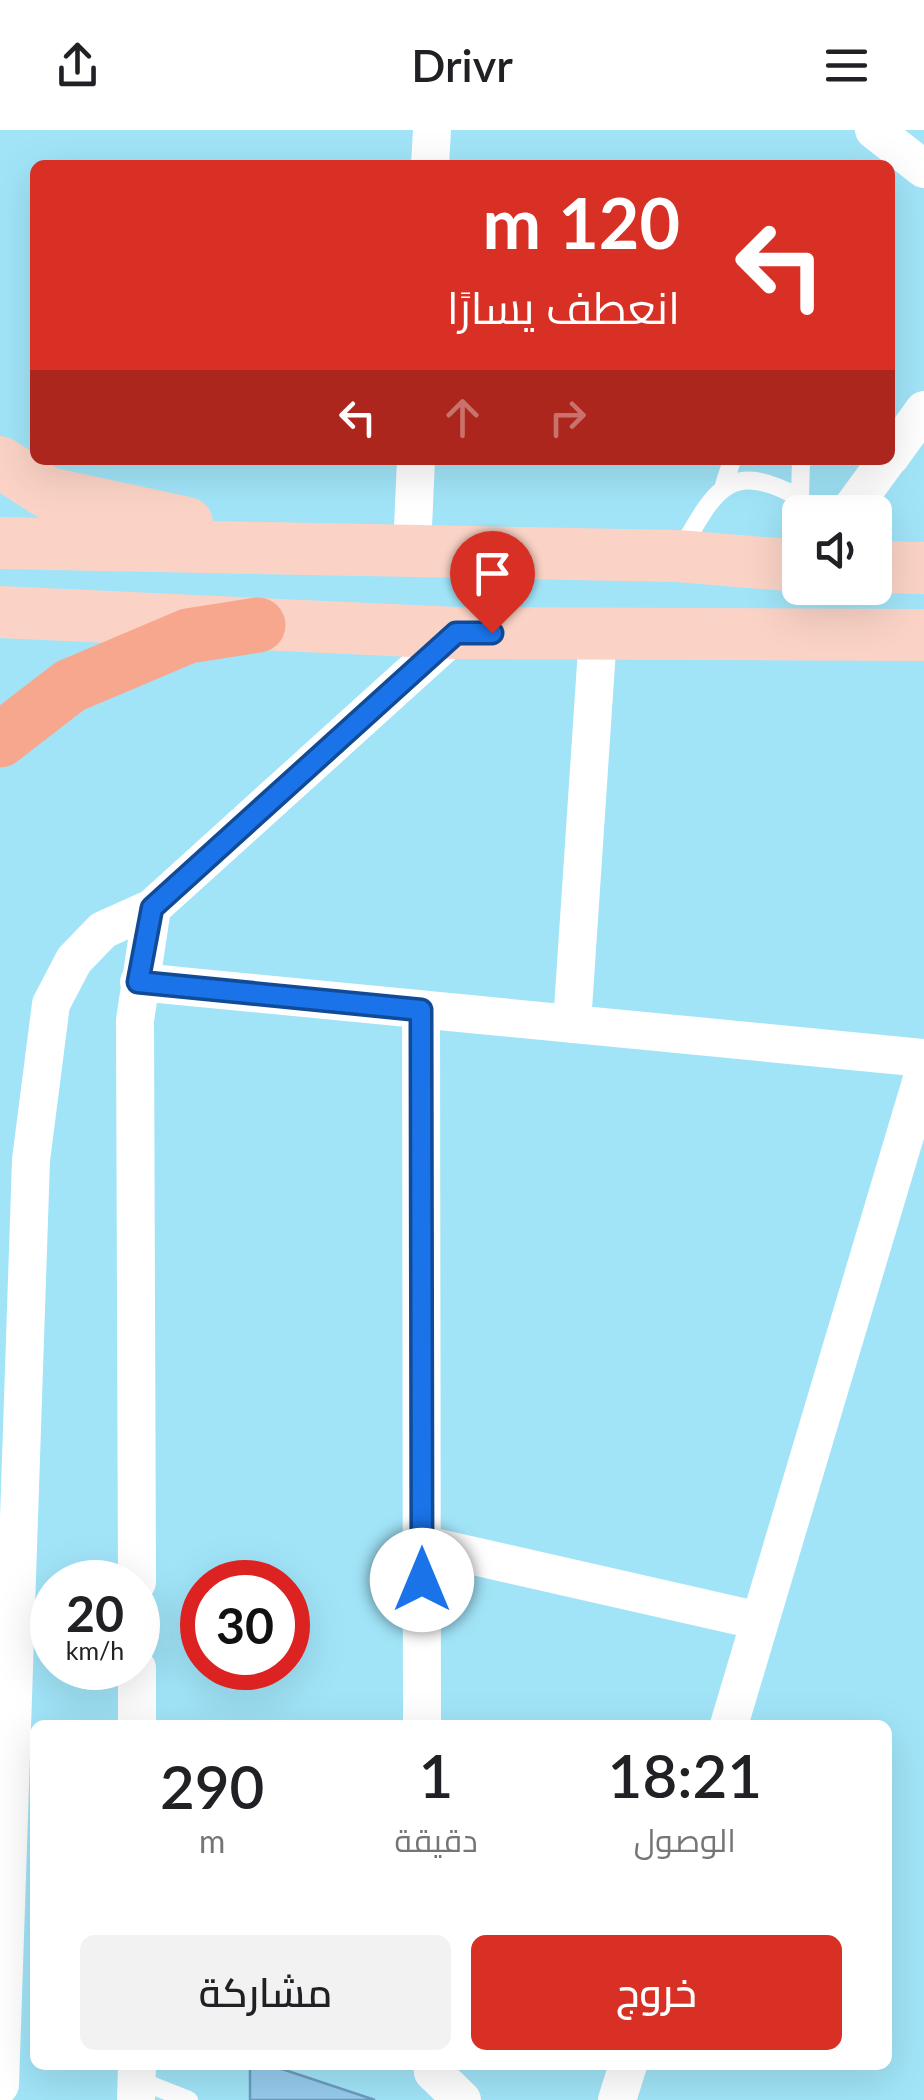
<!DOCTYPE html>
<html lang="ar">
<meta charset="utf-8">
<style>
:root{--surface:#fff;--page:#f2f2f2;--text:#202124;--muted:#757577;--accent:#d93025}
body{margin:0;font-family:Lato,Cairo,sans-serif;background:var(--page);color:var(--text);direction:rtl;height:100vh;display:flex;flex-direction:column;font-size:38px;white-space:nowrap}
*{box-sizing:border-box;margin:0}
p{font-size:32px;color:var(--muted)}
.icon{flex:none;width:55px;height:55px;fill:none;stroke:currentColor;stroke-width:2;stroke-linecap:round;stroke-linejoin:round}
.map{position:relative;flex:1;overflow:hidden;direction:ltr}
.drawer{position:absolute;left:30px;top:1590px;width:862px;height:350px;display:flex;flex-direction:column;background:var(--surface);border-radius:15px;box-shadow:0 10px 40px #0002;direction:rtl}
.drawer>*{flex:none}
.top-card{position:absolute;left:30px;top:30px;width:865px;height:305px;border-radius:15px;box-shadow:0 10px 40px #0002;direction:rtl;background:#d93025;color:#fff;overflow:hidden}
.buttons{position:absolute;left:782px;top:365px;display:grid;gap:20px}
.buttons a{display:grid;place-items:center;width:110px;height:110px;border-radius:15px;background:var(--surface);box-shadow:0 10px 40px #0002;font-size:50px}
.speed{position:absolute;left:30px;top:1430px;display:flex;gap:20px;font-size:50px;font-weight:700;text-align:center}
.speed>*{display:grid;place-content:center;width:130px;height:130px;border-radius:50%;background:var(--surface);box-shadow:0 10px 40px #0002;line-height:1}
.speed small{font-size:25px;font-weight:400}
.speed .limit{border:15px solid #d22;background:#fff;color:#111}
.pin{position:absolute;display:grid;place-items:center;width:85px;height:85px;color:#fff;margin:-102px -42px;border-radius:50% 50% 50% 0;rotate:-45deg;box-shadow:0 0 10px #0007}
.pin .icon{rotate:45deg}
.me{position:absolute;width:110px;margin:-55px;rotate:0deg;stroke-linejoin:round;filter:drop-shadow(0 0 8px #0008)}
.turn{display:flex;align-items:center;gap:35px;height:210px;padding:0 50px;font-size:45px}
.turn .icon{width:130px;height:130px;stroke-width:2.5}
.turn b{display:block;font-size:70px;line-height:85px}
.lanes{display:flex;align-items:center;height:95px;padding:0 50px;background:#0003;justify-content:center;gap:50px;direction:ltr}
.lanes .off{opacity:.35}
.eta{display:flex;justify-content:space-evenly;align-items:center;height:170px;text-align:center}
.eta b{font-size:60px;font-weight:600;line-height:70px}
.button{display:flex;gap:20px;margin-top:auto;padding:20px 50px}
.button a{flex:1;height:115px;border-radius:15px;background:var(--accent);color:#fff;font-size:40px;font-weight:600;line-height:115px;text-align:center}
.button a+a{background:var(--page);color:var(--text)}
header{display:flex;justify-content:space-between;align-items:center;height:130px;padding:0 50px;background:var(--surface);font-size:45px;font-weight:600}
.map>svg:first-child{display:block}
.building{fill:#97cbed;stroke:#6b9dbe;stroke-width:2.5}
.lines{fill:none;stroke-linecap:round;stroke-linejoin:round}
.lane{stroke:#fff;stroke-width:18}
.street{stroke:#fff;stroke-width:38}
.secondary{stroke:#fbd3c6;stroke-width:52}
.primary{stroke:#f7a78d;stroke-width:55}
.route-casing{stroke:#114b97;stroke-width:25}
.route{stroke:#1a73e8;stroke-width:18}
</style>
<header><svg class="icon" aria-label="menu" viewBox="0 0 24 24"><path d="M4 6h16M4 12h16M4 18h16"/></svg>Drivr<svg class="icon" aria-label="share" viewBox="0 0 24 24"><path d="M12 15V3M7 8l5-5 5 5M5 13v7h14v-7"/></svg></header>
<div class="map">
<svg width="924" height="1970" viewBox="0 0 924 1970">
<rect width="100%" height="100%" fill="#a1e4f8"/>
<!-- building -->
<path class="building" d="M250 1935H270L375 1970H250Z"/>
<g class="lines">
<!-- lane -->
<path class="lane" d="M724 355 732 330
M800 368 801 330
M680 421C715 361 728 328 800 368L802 382
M136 1949 189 1970"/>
<!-- street -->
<path class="street" d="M874 0 924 39
M430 35 432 0
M890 327 924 280
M849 382 887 330
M412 419 416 330
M139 852 924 928
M421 880 422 1595
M572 894 598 504
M421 1414 760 1491
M137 1452 135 890 152 778 456 503
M137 1538V1595
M729 1595 924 942
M432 1935 433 1942 462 1970
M0 1955 31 1030 51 874 74 830 103 800 152 778
M136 1970 137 1935
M617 1970 628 1935"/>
<!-- secondary -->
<path class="secondary" d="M0 332 48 363 187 393
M0 413 677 426 800 436
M875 437 924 438
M0 482 456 503 924 505"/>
<!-- primary -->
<path class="primary" d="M0 610 70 556 188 506 258 495"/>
</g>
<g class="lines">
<!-- route casing -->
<g class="route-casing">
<path id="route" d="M422 1450 421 880 138 852 152 778 456 503H492"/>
</g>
<!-- route -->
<use href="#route" class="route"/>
</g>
</svg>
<div class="buttons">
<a><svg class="icon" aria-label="sound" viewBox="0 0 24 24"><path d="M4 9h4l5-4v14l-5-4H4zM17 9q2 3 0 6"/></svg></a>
</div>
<div class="speed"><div>20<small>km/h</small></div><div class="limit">30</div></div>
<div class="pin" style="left:492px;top:503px;background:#d93025"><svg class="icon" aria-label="arrive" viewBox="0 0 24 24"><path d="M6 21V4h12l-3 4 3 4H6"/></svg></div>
<svg class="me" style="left:422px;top:1450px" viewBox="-20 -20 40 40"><circle r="19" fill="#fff"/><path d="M0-13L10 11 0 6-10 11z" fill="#1a73e8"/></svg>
<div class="top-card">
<div class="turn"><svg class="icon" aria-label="left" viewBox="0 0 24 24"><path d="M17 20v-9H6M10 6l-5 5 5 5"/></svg><div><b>120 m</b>انعطف يسارًا</div></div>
<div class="lanes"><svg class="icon" aria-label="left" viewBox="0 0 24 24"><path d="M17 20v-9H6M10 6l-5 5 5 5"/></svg><svg class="icon off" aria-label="ahead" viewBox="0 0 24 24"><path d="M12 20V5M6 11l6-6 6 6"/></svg><svg class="icon off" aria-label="right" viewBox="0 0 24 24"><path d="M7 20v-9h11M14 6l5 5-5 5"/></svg></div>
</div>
<section class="drawer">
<div class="eta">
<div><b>18:21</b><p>الوصول</p></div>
<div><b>1</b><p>دقيقة</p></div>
<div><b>290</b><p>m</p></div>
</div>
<div class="button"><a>خروج</a><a>مشاركة</a></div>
</section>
</div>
